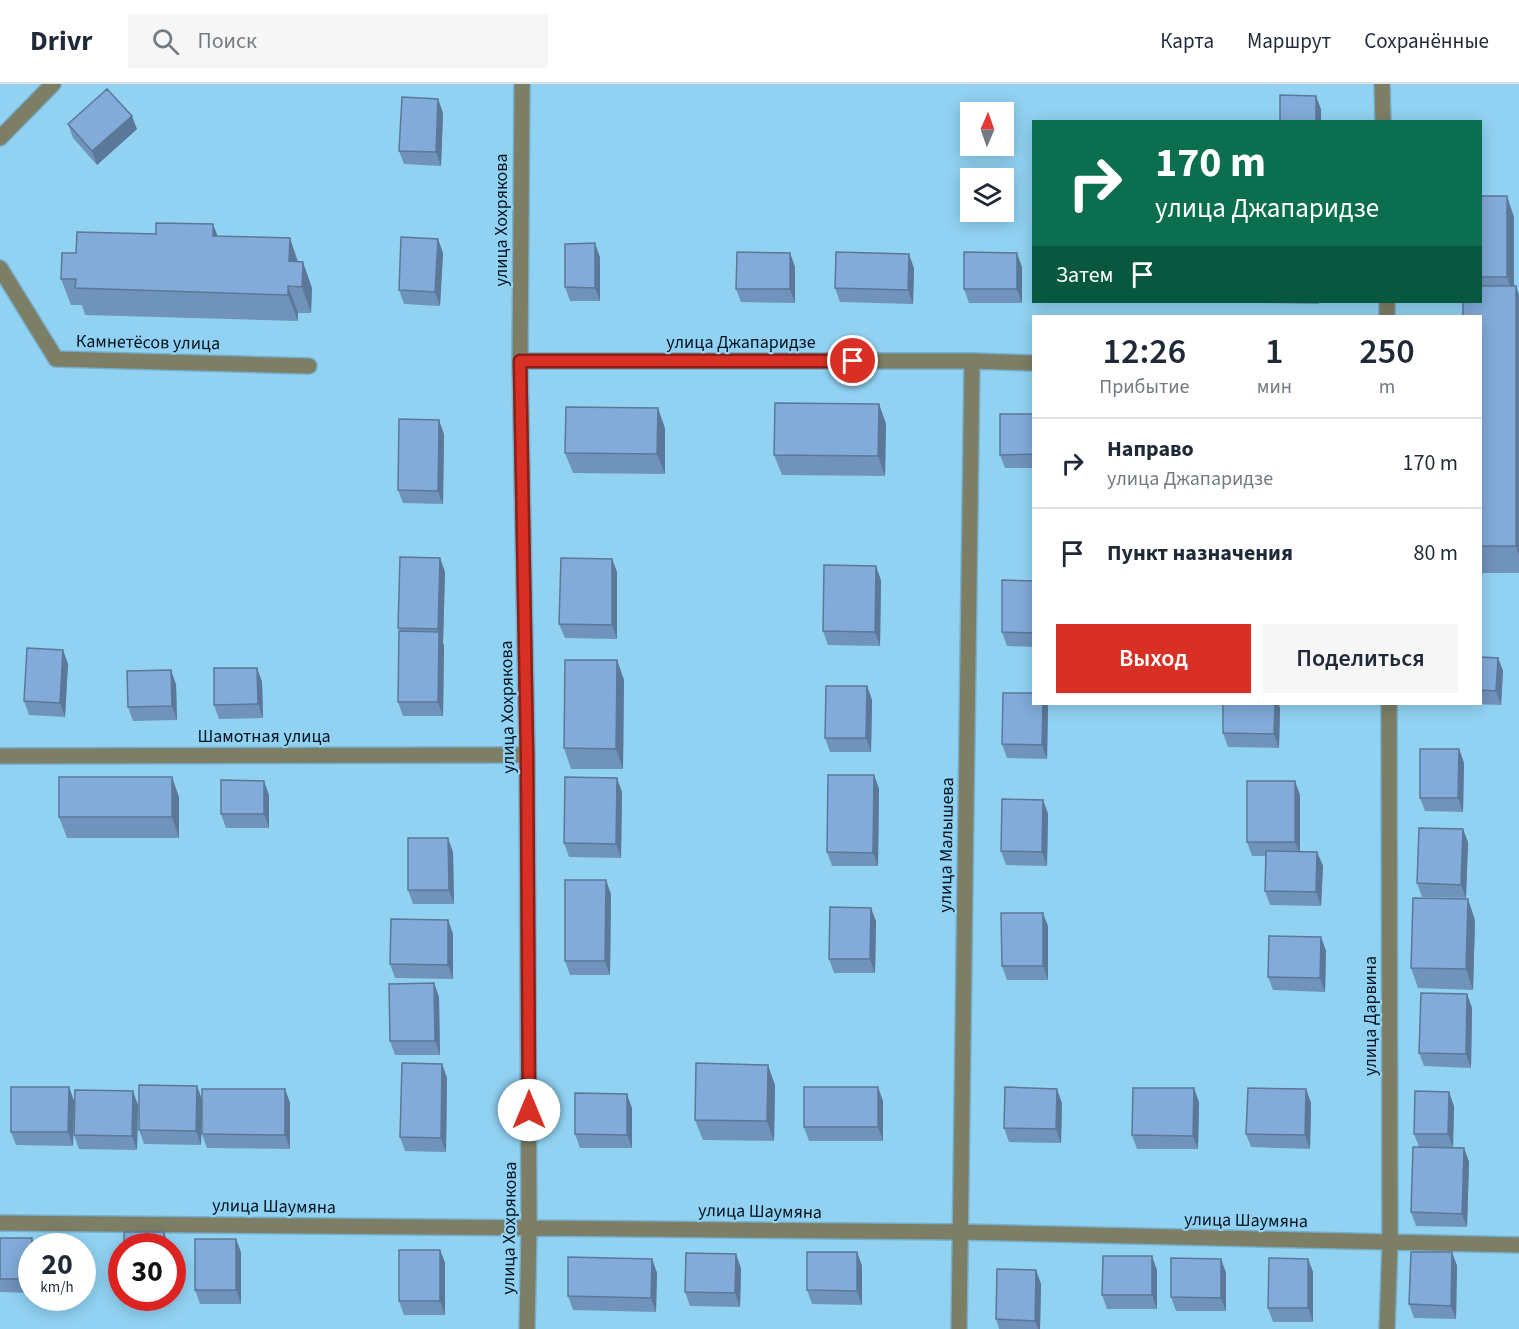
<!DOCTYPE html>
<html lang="ru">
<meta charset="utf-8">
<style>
:root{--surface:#fff;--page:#f6f6f7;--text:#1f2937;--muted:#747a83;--line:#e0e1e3;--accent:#d93025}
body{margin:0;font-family:"Source Sans 3",sans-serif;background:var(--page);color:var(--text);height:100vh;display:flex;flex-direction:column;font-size:22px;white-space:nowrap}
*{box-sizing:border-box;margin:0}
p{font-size:20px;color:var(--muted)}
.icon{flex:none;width:33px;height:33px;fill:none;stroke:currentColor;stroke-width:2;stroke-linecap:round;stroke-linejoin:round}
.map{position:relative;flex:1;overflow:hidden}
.details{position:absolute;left:1032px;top:231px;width:450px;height:390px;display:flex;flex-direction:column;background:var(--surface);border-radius:0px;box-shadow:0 3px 15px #0003}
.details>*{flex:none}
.top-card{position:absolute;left:1032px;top:36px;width:450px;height:183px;border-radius:0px;box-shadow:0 3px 15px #0003;background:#0b6e4f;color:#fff;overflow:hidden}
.needle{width:39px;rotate:2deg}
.controls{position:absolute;left:960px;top:18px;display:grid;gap:12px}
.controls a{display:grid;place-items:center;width:54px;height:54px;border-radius:0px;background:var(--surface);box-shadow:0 3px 15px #0003;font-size:30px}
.speed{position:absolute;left:18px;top:1149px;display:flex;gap:12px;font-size:30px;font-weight:700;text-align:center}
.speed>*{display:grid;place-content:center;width:78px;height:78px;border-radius:50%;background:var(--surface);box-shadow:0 3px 15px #0003;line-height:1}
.speed small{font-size:15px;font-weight:400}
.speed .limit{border:9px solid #d22;background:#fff;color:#111}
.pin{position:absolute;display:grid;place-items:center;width:51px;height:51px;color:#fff;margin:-26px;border:3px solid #fff;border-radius:50%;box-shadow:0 2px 6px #0007}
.me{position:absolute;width:66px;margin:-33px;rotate:0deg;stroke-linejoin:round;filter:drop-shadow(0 0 4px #0008)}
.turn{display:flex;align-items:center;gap:21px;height:126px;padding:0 24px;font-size:27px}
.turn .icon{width:78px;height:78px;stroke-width:2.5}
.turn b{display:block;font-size:42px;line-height:51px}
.then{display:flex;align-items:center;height:57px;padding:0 24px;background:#0003;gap:12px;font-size:22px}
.eta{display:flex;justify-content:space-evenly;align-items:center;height:102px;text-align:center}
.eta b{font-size:36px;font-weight:600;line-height:42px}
.action{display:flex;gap:12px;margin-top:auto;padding:12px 24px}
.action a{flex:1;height:69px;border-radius:0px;background:var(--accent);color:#fff;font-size:24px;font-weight:600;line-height:69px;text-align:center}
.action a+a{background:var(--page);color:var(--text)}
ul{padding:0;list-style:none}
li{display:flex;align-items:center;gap:18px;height:90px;padding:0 24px;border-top:2px solid var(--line)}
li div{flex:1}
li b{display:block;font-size:22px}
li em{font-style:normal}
header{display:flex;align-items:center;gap:36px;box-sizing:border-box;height:84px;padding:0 30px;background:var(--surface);border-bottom:2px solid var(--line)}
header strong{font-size:28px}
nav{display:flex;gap:33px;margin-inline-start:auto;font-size:21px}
.search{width:420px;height:54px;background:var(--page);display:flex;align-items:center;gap:15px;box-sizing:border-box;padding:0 21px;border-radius:0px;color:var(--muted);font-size:22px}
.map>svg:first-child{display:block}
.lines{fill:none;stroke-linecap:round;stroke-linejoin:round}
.minor-casing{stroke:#77b0cd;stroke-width:18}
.minor{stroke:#7c7e65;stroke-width:15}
.wall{fill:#7093bb}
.shaded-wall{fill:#5b7898}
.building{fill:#82abd9;stroke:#5b7898;stroke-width:1.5}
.route-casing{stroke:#8d1f18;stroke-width:15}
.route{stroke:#d93025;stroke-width:10}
.labels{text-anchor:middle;stroke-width:4.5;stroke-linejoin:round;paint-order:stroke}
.street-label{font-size:18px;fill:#00131f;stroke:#91d2f3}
</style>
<header>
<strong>Drivr</strong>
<div class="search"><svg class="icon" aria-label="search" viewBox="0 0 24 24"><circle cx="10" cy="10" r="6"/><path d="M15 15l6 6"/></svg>Поиск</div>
<nav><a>Карта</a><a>Маршрут</a><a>Сохранённые</a></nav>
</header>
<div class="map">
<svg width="1519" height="1245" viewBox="0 0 1519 1245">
<rect width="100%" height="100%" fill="#91d2f3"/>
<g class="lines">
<!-- minor casing -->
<g class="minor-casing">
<path id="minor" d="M522 0 520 277 527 671 529 1145 527 1245
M1382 0 1383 38
M0 54 53 0
M0 184 56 275 309 282
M1387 218V232
M520 277H972L1034 279
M0 672 527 671
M0 1139 960 1148 1519 1161
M959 1245 972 277
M1387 1245 1390 1159 1389 620"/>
</g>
<!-- minor -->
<use href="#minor" class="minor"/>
</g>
<!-- wall -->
<path class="wall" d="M438 15 443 29 441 82 404 80 399 67Z
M68 40 137 45 97 81 73 54Z
M1480 112 1514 133V202H1516L1519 211V489H1480Z
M213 140 217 152 298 177 312 204 311 229H298V237L85 231 82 221H71L61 195 76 169 156 150Z
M438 155 443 169 440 222 404 220 399 206Z
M790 169 795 183V219L741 218 736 205Z
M600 173V217H570L565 203Z
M1022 183V219H969L964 205Z
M914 184 913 220 840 218 835 204Z
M1265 218H1319V220L1266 219Z
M879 320 886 340 885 392 782 391 774 371Z
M1034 330V384H1005L1000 371Z
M665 344V390L573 389 565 369Z
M444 350 443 420 403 419 398 406Z
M440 474 445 488 443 559 444 562 443 632H403L398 618 400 547 398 544Z
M612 475 617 488V555L565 554 559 540Z
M881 496 880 562 828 561 823 547Z
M1034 497V563L1007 562 1002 548Z
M1480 573 1498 574 1503 587 1501 621 1474 620H1480Z
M617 576 624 596 623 685H571L564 664Z
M68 580 65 633 29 631 24 617Z
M257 584 262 598 263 634 219 635 214 621Z
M176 600 177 636 133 637 128 623Z
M867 602 872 616 871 668H830L825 654Z
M1034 620H1047L1048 623 1047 675 1007 674 1002 660Z
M1280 624 1279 664 1228 663 1223 649Z
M1459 665 1464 679 1463 728 1425 727 1420 714Z
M874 691 879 705 878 782H832L827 768Z
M622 708 621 774 569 773 564 759Z
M269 711V744H226L221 730Z
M1300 711V768H1317L1323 782 1321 822 1270 821 1265 807V772H1252L1247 758Z
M179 713V754H67L59 733Z
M1043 716 1048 730 1047 782 1006 781 1001 767Z
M1468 758 1466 814 1422 813 1417 799Z
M453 768 454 820H413L408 806Z
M611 810 610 891H570L565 877Z
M448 836 453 850V895L395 894 390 880Z
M1475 836 1473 906 1418 904 1411 884Z
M876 837 875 889H834L829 875Z
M1048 842V896H1007L1002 882Z
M1321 853 1326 867 1325 908 1273 906 1268 893Z
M434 899 439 913 440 971H395L390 957Z
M1467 910 1472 924 1471 984 1424 982 1419 969Z
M442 980 447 994 446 1068 405 1067 400 1053Z
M775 1001 774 1057 703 1056 695 1036Z
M197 1002 202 1016 201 1061 144 1060 139 1046Z
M69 1003 74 1017 73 1062 16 1061 11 1048Z
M285 1005 290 1019V1065L207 1064 202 1050Z
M1306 1005 1311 1019 1310 1065 1251 1063 1246 1050Z
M883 1017V1057H809L804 1043Z
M1199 1018 1198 1065H1137L1132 1051Z
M1062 1019 1061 1059 1009 1058 1004 1044Z
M138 1021 137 1066 79 1065 74 1051Z
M1454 1022 1453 1064H1464L1469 1078 1467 1143 1416 1142 1411 1128 1419 1063 1414 1050Z
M632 1024V1064H580L575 1050Z
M0 1154H32L35 1162H32V1209L0 1208Z
M440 1166 445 1179V1231H404L399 1217Z
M241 1168V1220H200L195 1206Z
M857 1168 862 1182V1221L812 1220 807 1206Z
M1452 1168 1457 1182 1456 1235 1414 1234 1409 1220Z
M652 1175 657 1189 656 1228 573 1226 568 1212Z
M1221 1175 1226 1189V1227H1176L1171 1213Z
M1308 1175 1313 1188V1238H1273L1268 1224Z
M741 1184 740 1223 690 1222 685 1208Z
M1036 1186 1041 1200 1040 1245H999L996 1235Z
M1157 1186V1225H1107L1102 1211Z"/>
<!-- shaded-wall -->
<path class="shaded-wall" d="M1316 12 1321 25V38H1316Z
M438 15 443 29 441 82 436 68Z
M132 32 137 45 97 81 92 67Z
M1507 112 1514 133V213L1507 193Z
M213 140 223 166 213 152Z
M290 154 299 181V203L289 177Z
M438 155 443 169 440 222 435 208Z
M595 159 600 173V217L595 204Z
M790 169 795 183V219L790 205Z
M1017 169 1022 183V219L1017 205Z
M909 170 914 184 913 220 908 206Z
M303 178 312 204 311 229 302 203Z
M288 202 298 229V237L288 211Z
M1516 202 1519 211V471L1516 462Z
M879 320 886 340 885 392 878 372Z
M658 324 665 344V390L657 370Z
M439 336 444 350 443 420 438 407Z
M440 474 445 488 443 559 438 545Z
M612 475 617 488V555L612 541Z
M876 482 881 496 880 562 875 548Z
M439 548 444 562 443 632 438 618Z
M63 566 68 580 65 633 60 619Z
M1498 574 1503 587 1501 621 1496 607Z
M617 576 624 596 623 685 616 665Z
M257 584 262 598 263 634 258 620Z
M171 586 176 600 177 636 172 622Z
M867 602 872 616 871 668 866 654Z
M1043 620H1047L1048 623 1047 675 1042 661Z
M1275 620H1279L1280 624 1279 664 1274 650Z
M1459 665 1464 679 1463 728 1458 714Z
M874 691 879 705 878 782 873 769Z
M172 693 179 713V754L172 733Z
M617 694 622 708 621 774 616 760Z
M264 697 269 711V744L264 730Z
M1295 697 1300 711V772L1295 758Z
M1043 716 1048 730 1047 782 1042 768Z
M1463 745 1468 758 1466 814 1461 801Z
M448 754 453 768 454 820 449 806Z
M1317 768 1323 782 1321 822 1316 808Z
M606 796 611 810 610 891 605 877Z
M1468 815 1475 836 1473 906 1466 885Z
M871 824 876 837 875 889 870 875Z
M1043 829 1048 842V896L1043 882Z
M448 836 453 850V895L448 881Z
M1321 853 1326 867 1325 908 1320 894Z
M434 899 439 913 440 971 435 957Z
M1467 910 1472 924 1471 984 1466 970Z
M442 980 447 994 446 1068 441 1054Z
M768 981 775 1001 774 1057 767 1037Z
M197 1002 202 1016 201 1061 196 1047Z
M69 1003 74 1017 73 1062 68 1048Z
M878 1003 883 1017V1057L878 1043Z
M1194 1004 1199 1018 1198 1065 1193 1052Z
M285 1005 290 1019V1065L285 1051Z
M1057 1005 1062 1019 1061 1059 1056 1045Z
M1306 1005 1311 1019 1310 1065 1305 1051Z
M133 1007 138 1021 137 1066 132 1052Z
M1449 1008 1454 1022 1453 1064 1448 1050Z
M627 1010 632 1024V1064L627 1051Z
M1464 1064 1469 1078 1467 1143 1462 1130Z
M164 1148 169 1162H164Z
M236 1155 241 1168V1220L236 1206Z
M440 1166 445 1179V1231L440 1217Z
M857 1168 862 1182V1221L857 1207Z
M1452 1168 1457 1182 1456 1235 1451 1222Z
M736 1170 741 1184 740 1223 735 1209Z
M1152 1172 1157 1186V1225L1152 1211Z
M652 1175 657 1189 656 1228 651 1214Z
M1221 1175 1226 1189V1227L1221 1214Z
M1308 1175 1313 1188V1238L1308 1224Z
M1036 1186 1041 1200 1040 1245H1038L1035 1237Z"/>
<!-- building -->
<path class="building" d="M107 5 132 32 92 67 68 40Z
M1280 11 1316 12V38H1280Z
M402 13 438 15 436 68 399 67Z
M1480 112H1507V193H1480Z
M156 139 213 140V152L290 154 289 177 303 178 302 203 288 202V211L75 204 76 195H61L62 169H76L77 148 156 150Z
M401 153 438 155 435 208 399 206Z
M595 159V204L565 203V160Z
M737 168 790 169V205H736Z
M836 168 909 170 908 206 835 204Z
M964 168 1017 169V205H964Z
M1480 202H1516V462H1480V232H1463V218H1480Z
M775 319 879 320 878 372 774 371Z
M566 323 658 324 657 370 565 369Z
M1000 330H1034V370L1000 371Z
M399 335 439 336 438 407 398 406Z
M400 473 440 474 438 545 398 544Z
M561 474 612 475V541L559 540Z
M824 481 876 482 875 548 823 547Z
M1002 496 1034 497V549L1002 548Z
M399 547 439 548 438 618H398Z
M27 564 63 566 60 619 24 617Z
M1480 573 1498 574 1496 607 1480 606Z
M565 576H617L616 665 564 664Z
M214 584H257L258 620 214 621Z
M171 586 172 622 128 623 127 587Z
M826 602H867L866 654H825Z
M1003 609H1034V620H1043L1042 661 1002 660Z
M1223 620H1275L1274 650 1223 649Z
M1420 665H1459L1458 714H1420Z
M828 691H874L873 769 827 768Z
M59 693H172V733H59Z
M565 693 617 694 616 760 564 759Z
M221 696 264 697V730H221Z
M1247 697H1295V758H1247Z
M1002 715 1043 716 1042 768 1001 767Z
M1419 744 1463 745 1461 801 1417 799Z
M408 754H448L449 806H408Z
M1266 767 1317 768 1316 808 1265 807Z
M565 796H606L605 877H565Z
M1413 814 1468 815 1466 885 1411 884Z
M830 823 871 824 870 875H829Z
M1001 829H1043V882H1002Z
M391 835 448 836V881L390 880Z
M1269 852 1321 853 1320 894 1268 893Z
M434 899 435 957H390L389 900Z
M1421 909 1467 910 1466 970 1419 969Z
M402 979 442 980 441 1054 400 1053Z
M696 979 768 981 767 1037 695 1036Z
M139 1001 197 1002 196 1047 139 1046Z
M11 1003H69L68 1048H11Z
M804 1003H878V1043H804Z
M1005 1003 1057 1005 1056 1045 1004 1044Z
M1133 1004H1194L1193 1052 1132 1051Z
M1248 1004 1306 1005 1305 1051 1246 1050Z
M202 1005H285V1051L202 1050Z
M75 1006 133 1007 132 1052 74 1051Z
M1415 1007 1449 1008 1448 1050H1414Z
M575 1009 627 1010V1051L575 1050Z
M1413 1063 1464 1064 1462 1130 1411 1128Z
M124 1148H164V1162H124Z
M0 1154H32V1195H0Z
M195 1155H236V1206H195Z
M399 1166H440V1217H399Z
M807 1168H857V1207L807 1206Z
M1411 1168H1452L1451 1222 1409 1220Z
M686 1169 736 1170 735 1209 685 1208Z
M1103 1172H1152V1211H1102Z
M568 1173 652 1175 651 1214 568 1212Z
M1171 1174 1221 1175V1214L1171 1213Z
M1269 1174 1308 1175V1224H1268Z
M997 1185 1036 1186 1035 1237 996 1235Z"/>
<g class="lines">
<!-- route casing -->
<g class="route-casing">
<path id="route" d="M529 1026 527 671 520 277H853"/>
</g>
<!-- route -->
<use href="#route" class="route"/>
</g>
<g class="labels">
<!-- street labels -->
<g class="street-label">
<text transform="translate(501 136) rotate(-90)" y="6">улица Хохрякова</text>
<text transform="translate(148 258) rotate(1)" y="6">Камнетёсов улица</text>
<text x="741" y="264">улица Джапаридзе</text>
<text transform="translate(507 623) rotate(-91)" y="6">улица Хохрякова</text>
<text x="264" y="658">Шамотная улица</text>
<text transform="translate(946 761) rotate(-89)" y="6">улица Малышева</text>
<text transform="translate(1370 932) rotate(-90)" y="6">улица Дарвина</text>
<text transform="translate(274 1122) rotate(1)" y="6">улица Шаумяна</text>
<text transform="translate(760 1127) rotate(1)" y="6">улица Шаумяна</text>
<text transform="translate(1246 1136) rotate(1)" y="6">улица Шаумяна</text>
<text transform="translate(509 1144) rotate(-89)" y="6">улица Хохрякова</text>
</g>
</g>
</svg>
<div class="controls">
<a><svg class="needle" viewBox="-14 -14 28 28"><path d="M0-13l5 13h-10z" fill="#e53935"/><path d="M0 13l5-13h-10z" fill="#747a83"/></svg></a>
<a><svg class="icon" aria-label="layers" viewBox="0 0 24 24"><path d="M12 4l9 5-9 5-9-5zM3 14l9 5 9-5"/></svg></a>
</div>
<div class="speed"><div>20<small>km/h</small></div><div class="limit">30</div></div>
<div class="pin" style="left:853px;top:277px;background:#d93025"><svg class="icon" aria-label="arrive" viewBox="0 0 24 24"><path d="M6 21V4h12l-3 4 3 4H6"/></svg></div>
<svg class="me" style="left:529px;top:1026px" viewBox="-20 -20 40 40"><circle r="19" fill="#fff"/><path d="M0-13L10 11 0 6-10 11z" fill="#d93025"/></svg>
<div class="top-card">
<div class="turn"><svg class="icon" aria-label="right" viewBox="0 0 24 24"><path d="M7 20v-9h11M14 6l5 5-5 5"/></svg><div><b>170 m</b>улица Джапаридзе</div></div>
<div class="then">Затем<svg class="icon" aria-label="arrive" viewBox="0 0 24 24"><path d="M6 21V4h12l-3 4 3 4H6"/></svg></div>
</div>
<section class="details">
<div class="eta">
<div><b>12:26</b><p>Прибытие</p></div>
<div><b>1</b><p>мин</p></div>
<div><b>250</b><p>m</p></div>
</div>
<ul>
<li><svg class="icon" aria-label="right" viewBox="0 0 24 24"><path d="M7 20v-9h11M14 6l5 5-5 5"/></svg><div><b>Направо</b><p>улица Джапаридзе</p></div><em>170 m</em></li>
<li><svg class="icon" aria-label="arrive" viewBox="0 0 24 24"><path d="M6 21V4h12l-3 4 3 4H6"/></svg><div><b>Пункт назначения</b></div><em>80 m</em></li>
</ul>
<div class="action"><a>Выход</a><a>Поделиться</a></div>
</section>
</div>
